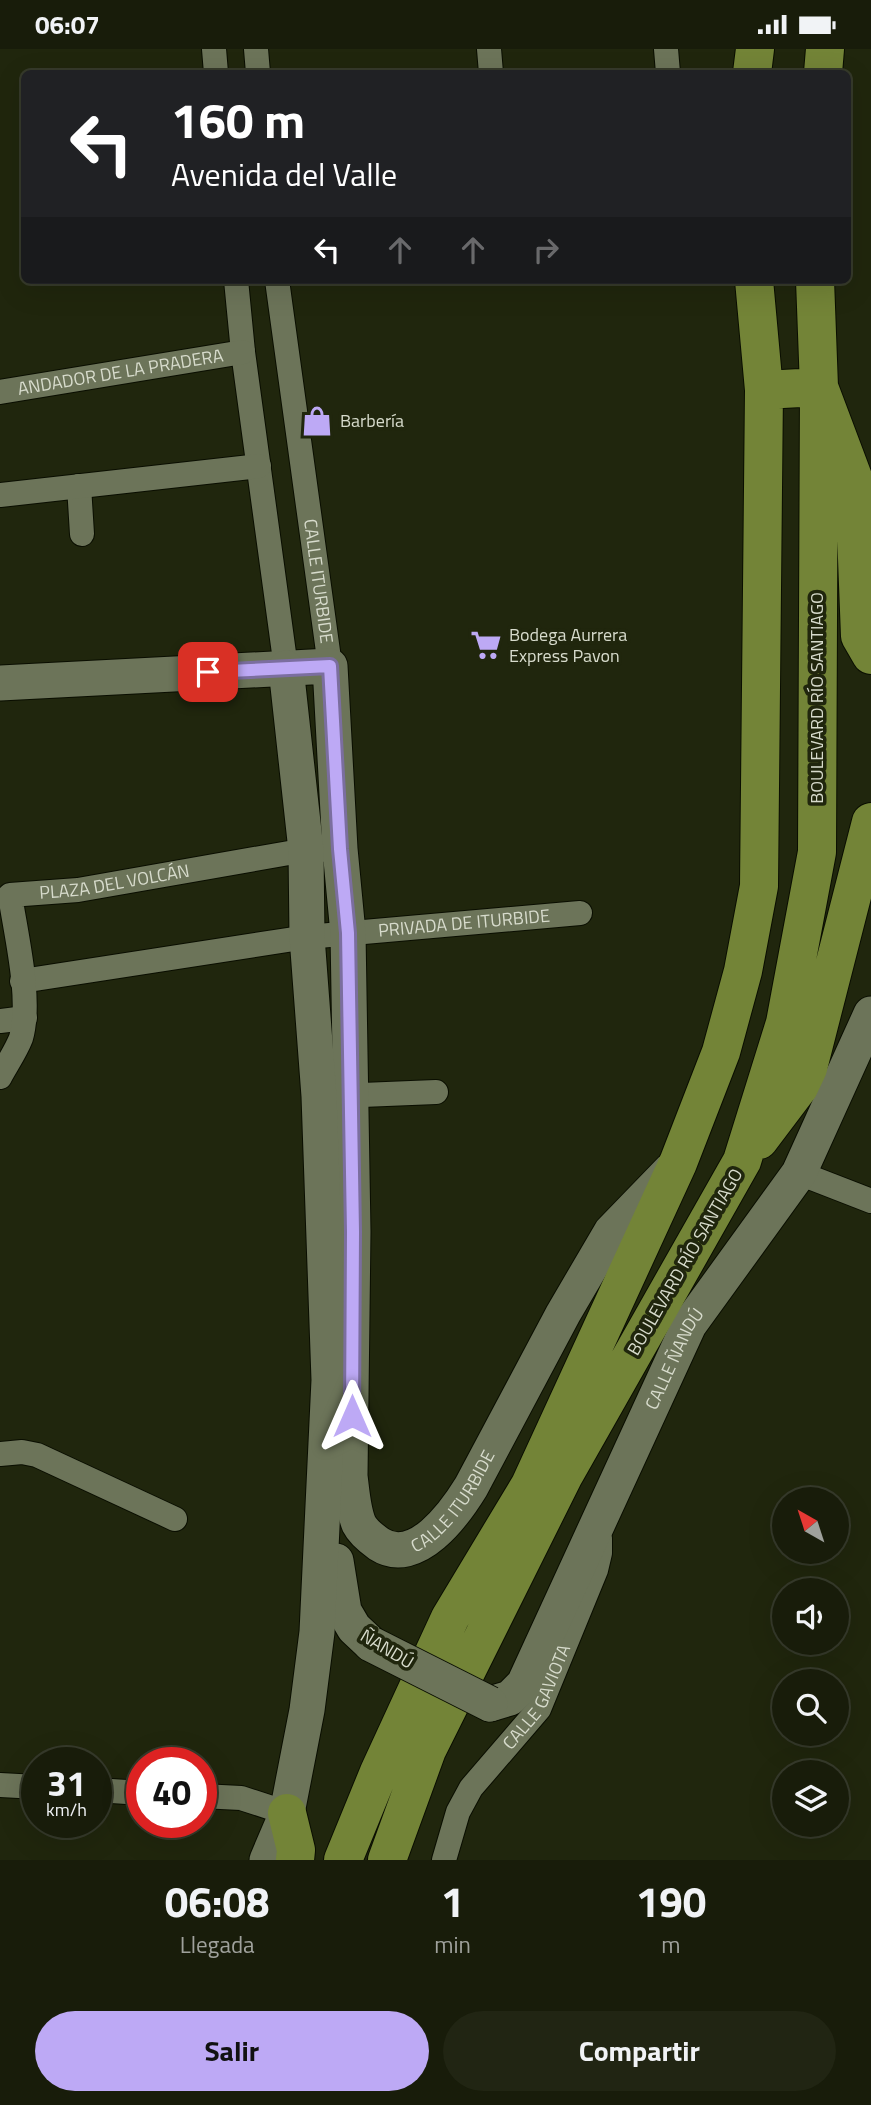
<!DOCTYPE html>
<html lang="es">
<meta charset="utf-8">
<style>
:root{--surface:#181c0a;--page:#212513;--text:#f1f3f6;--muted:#9fa19c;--line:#363a2b;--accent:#bda9f5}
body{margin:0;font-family:"Titillium Web",sans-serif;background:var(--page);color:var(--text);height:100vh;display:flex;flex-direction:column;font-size:26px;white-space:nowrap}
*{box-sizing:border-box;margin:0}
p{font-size:23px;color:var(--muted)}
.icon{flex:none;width:38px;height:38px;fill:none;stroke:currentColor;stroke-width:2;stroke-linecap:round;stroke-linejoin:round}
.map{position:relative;height:1811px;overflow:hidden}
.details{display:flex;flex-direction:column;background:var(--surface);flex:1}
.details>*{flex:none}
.top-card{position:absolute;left:21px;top:21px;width:830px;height:214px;border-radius:10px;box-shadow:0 7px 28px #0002,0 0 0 2px var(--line);background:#202124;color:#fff;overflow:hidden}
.needle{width:46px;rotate:321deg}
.fabs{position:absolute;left:772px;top:1438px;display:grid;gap:14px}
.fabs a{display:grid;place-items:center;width:77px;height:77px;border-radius:50%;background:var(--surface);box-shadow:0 7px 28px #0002,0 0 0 2px var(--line);font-size:35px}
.speed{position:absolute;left:21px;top:1698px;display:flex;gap:14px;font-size:35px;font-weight:700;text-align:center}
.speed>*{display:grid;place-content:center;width:91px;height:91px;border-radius:50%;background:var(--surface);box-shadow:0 7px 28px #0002,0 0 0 2px var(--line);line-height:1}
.speed small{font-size:18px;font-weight:400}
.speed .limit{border:10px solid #d22;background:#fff;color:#111}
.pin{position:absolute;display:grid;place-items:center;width:60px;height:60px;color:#fff;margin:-30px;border-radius:14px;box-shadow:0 4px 10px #0006}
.me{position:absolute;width:77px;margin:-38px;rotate:0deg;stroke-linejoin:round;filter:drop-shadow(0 0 5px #0008)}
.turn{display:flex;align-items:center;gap:24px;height:147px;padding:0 35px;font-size:32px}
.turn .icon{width:91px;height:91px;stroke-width:2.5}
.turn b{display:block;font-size:49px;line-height:60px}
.lanes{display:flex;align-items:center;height:66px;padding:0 35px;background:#0003;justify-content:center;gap:35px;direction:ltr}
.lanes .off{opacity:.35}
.eta{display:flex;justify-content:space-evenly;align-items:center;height:119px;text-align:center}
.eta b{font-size:42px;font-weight:700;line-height:49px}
.cta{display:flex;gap:14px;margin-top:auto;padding:14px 35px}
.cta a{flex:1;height:80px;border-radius:42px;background:var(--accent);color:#111;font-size:28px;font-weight:700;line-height:80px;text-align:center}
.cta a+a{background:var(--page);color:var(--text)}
.status{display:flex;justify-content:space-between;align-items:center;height:49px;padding:0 35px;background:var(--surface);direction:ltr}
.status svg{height:19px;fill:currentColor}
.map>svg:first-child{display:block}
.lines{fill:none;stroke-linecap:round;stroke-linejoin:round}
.street-casing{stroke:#0a0e00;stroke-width:26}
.secondary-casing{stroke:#0a0e00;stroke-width:37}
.primary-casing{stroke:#0a0e00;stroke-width:40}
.street{stroke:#6c7459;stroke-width:24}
.secondary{stroke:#6c7459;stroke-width:35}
.primary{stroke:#738437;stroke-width:38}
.secondary-bridge-casing{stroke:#0a0e00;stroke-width:37;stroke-linecap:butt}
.secondary-bridge{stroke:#6c7459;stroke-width:35}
.route-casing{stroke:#7b6e9f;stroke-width:18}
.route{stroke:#bda9f5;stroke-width:12}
.labels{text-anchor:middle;stroke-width:7;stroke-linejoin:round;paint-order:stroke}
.street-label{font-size:18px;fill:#d7dbcc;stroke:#20260d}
.poi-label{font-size:18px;fill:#d7dbcc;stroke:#20260d;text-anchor:start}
</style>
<div class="status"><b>06:07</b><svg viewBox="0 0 49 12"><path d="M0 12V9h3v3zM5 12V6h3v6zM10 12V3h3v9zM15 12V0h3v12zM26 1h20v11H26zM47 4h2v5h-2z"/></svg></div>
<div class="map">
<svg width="871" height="1811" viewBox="0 0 871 1811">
<rect width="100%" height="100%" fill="#20260d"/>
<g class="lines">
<!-- street casing -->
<g class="street-casing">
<g id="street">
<path d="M214 0 216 24"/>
<path d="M256 0 258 24"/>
<path d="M489 0 491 24"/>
<path d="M666 0 668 24"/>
<path d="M236 231 243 303 286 619"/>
<path id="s1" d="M277 231 330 617"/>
<path id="s2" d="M0 343 243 303"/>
<path d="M79 437 82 485"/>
<path d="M0 446 259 417"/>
<path id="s3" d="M22 932 307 888 580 864"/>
<path d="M0 972 25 969"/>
<path id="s4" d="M0 1028C7 1015 16 1002 21 989 32 951 16 886 10 846L78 841 306 801H321"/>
<path d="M337 1047 436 1043"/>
<path d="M799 1124 871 1152"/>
<path d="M0 1405 22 1403 37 1406 175 1470"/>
<path d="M0 1736 37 1738"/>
<path d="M96 1741 142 1744"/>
<path d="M201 1747 241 1749 287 1764"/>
<path id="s5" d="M444 1811 458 1763 471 1739 539 1660 596 1521 600 1504V1490"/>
</g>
</g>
<!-- secondary casing -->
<g class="secondary-casing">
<g id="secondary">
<path id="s6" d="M0 634 330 617 340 800 348 884 353 1183 350 1427C352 1442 353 1461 359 1475 363 1483 372 1490 379 1495 416 1519 455 1464 471 1438L563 1265 611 1183 671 1121"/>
<path d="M336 1512 344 1562 354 1579 371 1595"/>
<path id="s7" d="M490 1655 510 1649 524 1635 689 1276 799 1124 871 965"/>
<path d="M267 1811 287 1764 307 1661 317 1583 329 1331 319 1047 307 888 306 801 286 619"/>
</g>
</g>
<!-- primary casing -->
<g class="primary-casing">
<path id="primary" d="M752 24 755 0
M823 24 825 0
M764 341 819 338 854 431 860 587 871 606
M759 1091 799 1038 808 1019 871 773
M287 1764 296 1801 295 1811
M343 1811 379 1723 450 1569 530 1436 678 1114 721 1003 743 922 759 837 764 341 754 231
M387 1811 427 1701 563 1428 742 1112 785 974 817 803 819 338 815 231"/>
</g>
<!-- street -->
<use href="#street" class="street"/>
<!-- secondary -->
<use href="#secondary" class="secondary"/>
<!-- primary -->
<use href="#primary" class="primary"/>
<!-- secondary-bridge casing -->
<g class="secondary-bridge-casing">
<path id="secondary-bridge" d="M371 1595 490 1655"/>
</g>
<!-- secondary-bridge -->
<use href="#secondary-bridge" class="secondary-bridge"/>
</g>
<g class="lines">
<!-- route casing -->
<g class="route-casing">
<path id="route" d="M208 623 330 617 340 800 348 884 353 1183 352 1367"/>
</g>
<!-- route -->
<use href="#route" class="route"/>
</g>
<!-- icons -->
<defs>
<g id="shop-bare" transform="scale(2.415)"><path d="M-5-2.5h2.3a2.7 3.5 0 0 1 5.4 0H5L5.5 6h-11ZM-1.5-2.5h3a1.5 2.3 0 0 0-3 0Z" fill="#bda9f5" stroke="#20260d" stroke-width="2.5" paint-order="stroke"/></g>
<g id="supermarket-bare" transform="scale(2.415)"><path d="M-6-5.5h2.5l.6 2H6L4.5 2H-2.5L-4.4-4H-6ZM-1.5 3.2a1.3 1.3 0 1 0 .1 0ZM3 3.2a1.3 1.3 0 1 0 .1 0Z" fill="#bda9f5" stroke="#20260d" stroke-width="2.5" paint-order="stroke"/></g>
</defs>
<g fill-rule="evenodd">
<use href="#shop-bare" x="317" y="372"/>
<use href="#supermarket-bare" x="486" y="596"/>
</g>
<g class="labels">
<!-- street labels -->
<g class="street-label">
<text dy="6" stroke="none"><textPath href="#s2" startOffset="122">ANDADOR DE LA PRADERA</textPath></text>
<text dy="6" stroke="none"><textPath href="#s1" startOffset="304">CALLE ITURBIDE</textPath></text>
<text transform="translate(817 649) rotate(-90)" y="6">BOULEVARD RÍO SANTIAGO</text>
<text dy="6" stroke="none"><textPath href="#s4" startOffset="294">PLAZA DEL VOLCÁN</textPath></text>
<text dy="6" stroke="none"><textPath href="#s3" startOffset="446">PRIVADA DE ITURBIDE</textPath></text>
<text transform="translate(685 1213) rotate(-60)" y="6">BOULEVARD RÍO SANTIAGO</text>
<text dy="6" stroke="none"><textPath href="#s7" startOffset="399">CALLE ÑANDÚ</textPath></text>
<text dy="6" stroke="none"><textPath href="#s6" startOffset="1316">CALLE ITURBIDE</textPath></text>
<text transform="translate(387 1600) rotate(31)" y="6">ÑANDÚ</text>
<text dy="6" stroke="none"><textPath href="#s5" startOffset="191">CALLE GAVIOTA</textPath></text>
</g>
<!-- poi labels -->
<g class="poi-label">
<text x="340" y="378">Barbería</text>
<text x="509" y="592">Bodega Aurrera<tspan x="509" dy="21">Express Pavon</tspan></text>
</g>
</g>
</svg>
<div class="fabs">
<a><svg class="needle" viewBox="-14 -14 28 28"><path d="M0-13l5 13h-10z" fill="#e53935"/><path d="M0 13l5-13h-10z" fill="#9fa19c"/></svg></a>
<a><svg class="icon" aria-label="sound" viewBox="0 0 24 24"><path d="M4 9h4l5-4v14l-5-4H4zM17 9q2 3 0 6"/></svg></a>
<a><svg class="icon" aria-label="search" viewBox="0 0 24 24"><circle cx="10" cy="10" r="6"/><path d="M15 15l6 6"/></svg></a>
<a><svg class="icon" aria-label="layers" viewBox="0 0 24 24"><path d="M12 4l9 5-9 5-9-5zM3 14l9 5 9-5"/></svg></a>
</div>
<div class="speed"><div>31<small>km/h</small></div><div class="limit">40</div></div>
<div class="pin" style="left:208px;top:623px;background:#d93025"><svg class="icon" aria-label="arrive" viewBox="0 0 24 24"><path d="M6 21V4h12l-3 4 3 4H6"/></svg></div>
<svg class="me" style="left:352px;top:1367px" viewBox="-20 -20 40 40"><path d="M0-17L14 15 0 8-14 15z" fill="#bda9f5" stroke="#fff" stroke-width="4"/></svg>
<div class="top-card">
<div class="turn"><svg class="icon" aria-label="left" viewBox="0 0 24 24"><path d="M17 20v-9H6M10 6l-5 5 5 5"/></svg><div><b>160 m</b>Avenida del Valle</div></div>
<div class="lanes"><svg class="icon" aria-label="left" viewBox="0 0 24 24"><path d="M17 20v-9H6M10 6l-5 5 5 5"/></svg><svg class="icon off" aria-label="ahead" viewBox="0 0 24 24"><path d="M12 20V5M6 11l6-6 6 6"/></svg><svg class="icon off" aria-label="ahead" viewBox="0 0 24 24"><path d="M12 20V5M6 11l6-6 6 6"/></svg><svg class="icon off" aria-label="right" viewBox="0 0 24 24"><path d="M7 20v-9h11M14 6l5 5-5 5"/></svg></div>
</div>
</div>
<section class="details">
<div class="eta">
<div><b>06:08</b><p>Llegada</p></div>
<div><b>1</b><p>min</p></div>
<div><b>190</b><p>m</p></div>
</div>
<div class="cta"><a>Salir</a><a>Compartir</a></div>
</section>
